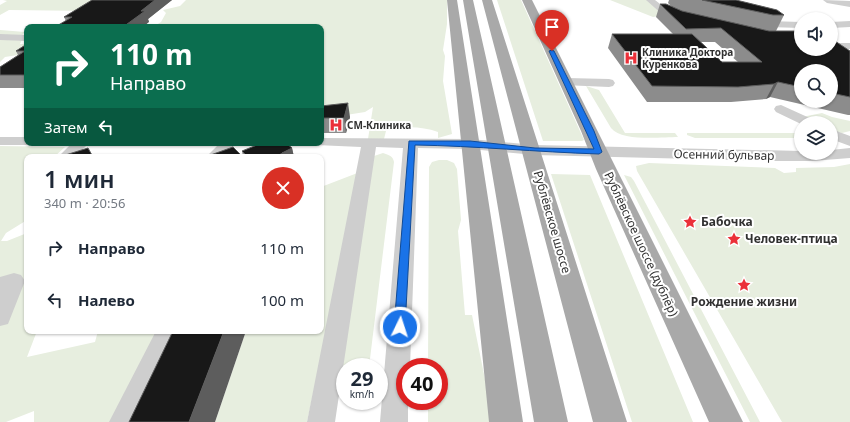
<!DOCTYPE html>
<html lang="ru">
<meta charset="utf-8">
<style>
:root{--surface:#fff;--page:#f2f2f3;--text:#1f2937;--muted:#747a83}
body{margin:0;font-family:"Noto Sans",sans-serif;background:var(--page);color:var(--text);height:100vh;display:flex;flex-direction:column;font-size:15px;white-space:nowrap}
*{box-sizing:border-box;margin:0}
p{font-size:13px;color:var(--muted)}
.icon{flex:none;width:22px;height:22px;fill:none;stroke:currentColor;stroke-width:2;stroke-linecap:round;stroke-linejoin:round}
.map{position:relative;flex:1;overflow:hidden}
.sheet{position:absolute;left:24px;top:154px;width:300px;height:180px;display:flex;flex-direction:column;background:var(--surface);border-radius:8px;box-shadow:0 1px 3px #0004}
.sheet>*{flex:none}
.banner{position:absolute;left:24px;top:24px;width:300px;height:122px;border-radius:8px;box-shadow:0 1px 3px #0004;background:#0b6e4f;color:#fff;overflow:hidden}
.controls{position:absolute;left:794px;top:12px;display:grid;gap:8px}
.controls a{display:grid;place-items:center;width:44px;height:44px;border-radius:50%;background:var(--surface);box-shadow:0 1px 3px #0004;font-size:20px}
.speed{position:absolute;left:336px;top:358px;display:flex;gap:8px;font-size:20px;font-weight:700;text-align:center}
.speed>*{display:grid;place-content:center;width:52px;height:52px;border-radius:50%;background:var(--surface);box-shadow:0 1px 3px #0004;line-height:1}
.speed small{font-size:10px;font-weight:400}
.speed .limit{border:6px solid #d22;background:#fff;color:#111}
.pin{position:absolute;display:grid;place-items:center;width:34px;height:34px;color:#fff;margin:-41px -17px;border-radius:50% 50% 50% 0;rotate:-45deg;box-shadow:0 0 4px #0007}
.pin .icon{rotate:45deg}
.me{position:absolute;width:44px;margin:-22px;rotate:4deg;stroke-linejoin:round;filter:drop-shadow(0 0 3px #0008)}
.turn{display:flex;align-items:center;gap:14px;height:84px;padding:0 20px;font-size:18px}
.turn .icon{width:52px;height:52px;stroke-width:2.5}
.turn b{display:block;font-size:28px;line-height:34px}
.then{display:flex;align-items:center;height:38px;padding:0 20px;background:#0003;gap:8px;font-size:15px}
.round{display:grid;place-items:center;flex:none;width:42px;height:42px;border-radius:21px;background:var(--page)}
.overview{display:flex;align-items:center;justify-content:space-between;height:68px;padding:0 20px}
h1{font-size:24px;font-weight:600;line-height:30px}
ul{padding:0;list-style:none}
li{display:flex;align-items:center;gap:12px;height:52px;padding:0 20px}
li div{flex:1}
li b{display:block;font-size:15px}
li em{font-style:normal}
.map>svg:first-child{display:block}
.green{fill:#e7eedf}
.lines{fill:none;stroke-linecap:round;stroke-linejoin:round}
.minor{fill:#cecece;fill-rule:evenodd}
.major{fill:#a9a9a9;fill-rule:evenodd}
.wall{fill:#8c8c8c;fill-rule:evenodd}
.shaded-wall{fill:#5d5d5d}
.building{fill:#181818;stroke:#5d5d5d}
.route{fill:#1a73e8;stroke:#114b97}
.labels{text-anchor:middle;stroke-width:4;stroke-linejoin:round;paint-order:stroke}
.far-poi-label{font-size:10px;font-weight:bold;fill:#313131;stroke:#fff;text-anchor:start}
.street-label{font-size:12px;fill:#313131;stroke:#fff}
.poi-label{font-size:12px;font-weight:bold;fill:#313131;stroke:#fff;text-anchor:start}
</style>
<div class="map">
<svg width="850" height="422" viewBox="0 0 850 422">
<rect width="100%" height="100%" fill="#fff"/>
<!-- green -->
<path class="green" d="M3 0H107L91 11 9 10 0 15V5L7 1Z
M186 0H447V24L443 50 445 56 443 81 452 134 438 138V132C420 126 403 126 386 131L384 139H368L373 107 365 112 321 119V27H153L161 22 166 13 163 10 180 6Z
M497 0H521L584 140 582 141H543Z
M610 0H647L666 15 653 17Z
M0 30 25 32 22 35V40L20 44H27L24 54 5 57 0 62Z
M586 86 599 90 625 133H675L678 137C662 137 622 142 611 128Z
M822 113 832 117 850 121V131L842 133 831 131V123H814L802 117Z
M687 133H801V138H695L687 135Z
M0 146 65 147 54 157H27V220L6 233 1 241H7L27 233V331H37L27 357 95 342 98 331H163L118 422H34V411L6 422H0Z
M383 153C389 155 393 156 394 162L369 367H345V391H333L374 156Z
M439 160H447L454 163 457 169 461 220 458 231 465 315H472L487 389 491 422H428V401H439V367H428L429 167 432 162Z
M649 163 775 168 784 173 796 172V168L834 167 850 164V422H782L637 171 636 166Z
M360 172 307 422H215L246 331H321V187Z
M551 174 590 175 693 422H632Z
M624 175 631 177 634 181 760 422H750Z"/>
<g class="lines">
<!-- minor -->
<path class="minor" d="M646 0H655L669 11 686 20 681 23 663 15Z
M823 0 850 1V7L827 3Z
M756 18 768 21 801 22V28L768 27 753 23 751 21 753 19Z
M850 21V27L831 28V22Z
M0 34 27 35V41L0 40Z
M831 43H850V49H830Z
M567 78 609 79 613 80 615 83 613 86 609 87 563 85 561 82 563 79Z
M781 105 814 120 816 123H801V124L776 112 774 109 776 106Z
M831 129 850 136V146L831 139Z
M0 137H27V143H33L27 145H0Z
M321 138 470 139 535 145 801 151V153H831V150L850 148V158L812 161H769L535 155 470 149 418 148 410 367H405V401H408V422H380L403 148 376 147 335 422H307L361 147 316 145 314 143H321Z
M72 143H89L75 157H58Z
M220 143H237L223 157H206Z
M14 273 21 275 25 281 8 324 0 326V277Z
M156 331H180L137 422H109Z"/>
<!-- major -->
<path class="major" d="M447 0H457L523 422H489Z
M463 0H473L568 422H534Z
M482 0H492L627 422H593Z
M522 0H532L743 422H709L596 169 581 131Z"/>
</g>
<!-- wall -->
<path class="wall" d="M92 0H172L148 19 149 22 66 21 64 17Z
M669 0H736L784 15 776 31 850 51V115H848L770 97 766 99 731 102H647L608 48 612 34H673L656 17 660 4 671 6 668 3ZM700 42H715L738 62H722ZM801 71H831V101H801Z
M27 44V88H0V67L18 55 16 51Z
M321 106 350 117 346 133H321Z
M292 148 294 157H243L242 151Z"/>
<!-- shaded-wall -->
<path class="shaded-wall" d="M155 0H172L148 19 149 22 143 27H123L141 11Z
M778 82 770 97 766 99 774 84Z
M348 103 350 117 346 133 344 118Z
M292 148 294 157H274Z
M224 331H246L215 422H189Z"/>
<!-- building -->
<path class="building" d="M92 0H155L141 11H145L123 27H55L72 17H64Z
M702 0H736L777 10 784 15H773Z
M660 4H666L682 11 769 31H800L801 30V49H831V39H832L850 51V97L831 93V71H801V87L778 82 774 84 738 87 652 86 612 34H692L722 62H762L721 28 686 29Z
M27 44V75H0V67L25 51H16Z
M348 103 344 118H321V106Z
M262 143H286L292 148 282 153H283L274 157H248L242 151Z
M233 147 243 157H205Z
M88 148 93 157H59Z
M173 331H224L189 422H129Z"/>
<!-- route -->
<path class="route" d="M552 50 554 51 594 131 602 152 599 154C537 152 476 146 415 145L405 327 404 330 400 332 395 330 394 327 409 141H470L535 148 594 149 549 51Z"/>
<!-- icons -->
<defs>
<g id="hospital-bare" transform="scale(1.08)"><path d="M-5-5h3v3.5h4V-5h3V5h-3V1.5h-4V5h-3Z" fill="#eb3039" stroke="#fff" stroke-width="2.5" paint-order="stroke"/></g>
<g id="sight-bare" transform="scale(1.08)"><path d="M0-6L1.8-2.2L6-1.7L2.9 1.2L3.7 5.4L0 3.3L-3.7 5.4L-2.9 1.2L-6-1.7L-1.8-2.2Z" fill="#eb3039" stroke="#fff" stroke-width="2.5" paint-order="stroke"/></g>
</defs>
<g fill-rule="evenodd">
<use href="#hospital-bare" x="631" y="58"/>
<use href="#hospital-bare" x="336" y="125"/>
<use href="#sight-bare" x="690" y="222"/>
<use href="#sight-bare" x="734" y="239"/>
<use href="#sight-bare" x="744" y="285"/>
</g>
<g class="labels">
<!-- far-poi labels -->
<g class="far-poi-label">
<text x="642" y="56">Клиника Доктора<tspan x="642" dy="12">Куренкова</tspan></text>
<text x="347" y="129">СМ-Клиника</text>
</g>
<!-- street labels -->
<g class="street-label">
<text transform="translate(724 155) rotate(1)" y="4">Осенний бульвар</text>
<text transform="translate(552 222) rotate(74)" y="4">Рублёвское шоссе</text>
<text transform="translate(641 244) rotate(65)" y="4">Рублёвское шоссе (дублёр)</text>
</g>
<!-- poi labels -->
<g class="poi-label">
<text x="701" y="226">Бабочка</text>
<text x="745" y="243">Человек-птица</text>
<text x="744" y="306" text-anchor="middle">Рождение жизни</text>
</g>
</g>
</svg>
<div class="controls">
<a><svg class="icon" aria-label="sound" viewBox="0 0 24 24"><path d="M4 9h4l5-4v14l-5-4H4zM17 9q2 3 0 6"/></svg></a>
<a><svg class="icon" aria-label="search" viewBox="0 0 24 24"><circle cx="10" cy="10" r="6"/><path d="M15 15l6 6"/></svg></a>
<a><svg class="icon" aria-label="layers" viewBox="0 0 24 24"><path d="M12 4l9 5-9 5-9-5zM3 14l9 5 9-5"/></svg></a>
</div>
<div class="speed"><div>29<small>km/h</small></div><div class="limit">40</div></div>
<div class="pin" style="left:552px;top:51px;background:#d93025"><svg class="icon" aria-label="arrive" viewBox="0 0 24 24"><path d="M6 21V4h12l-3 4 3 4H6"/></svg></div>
<svg class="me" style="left:400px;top:327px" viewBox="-20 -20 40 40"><circle r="17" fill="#1a73e8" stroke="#fff" stroke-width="3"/><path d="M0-11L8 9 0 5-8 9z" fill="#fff"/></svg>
<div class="banner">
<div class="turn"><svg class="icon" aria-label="right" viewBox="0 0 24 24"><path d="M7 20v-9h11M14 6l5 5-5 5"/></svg><div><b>110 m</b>Направо</div></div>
<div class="then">Затем<svg class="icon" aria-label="left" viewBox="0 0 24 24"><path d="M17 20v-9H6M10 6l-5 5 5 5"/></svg></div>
</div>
<section class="sheet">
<div class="overview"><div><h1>1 мин</h1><p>340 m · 20:56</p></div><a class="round" style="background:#d93025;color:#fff"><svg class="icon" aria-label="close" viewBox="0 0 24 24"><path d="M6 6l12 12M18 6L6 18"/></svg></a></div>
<ul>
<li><svg class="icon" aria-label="right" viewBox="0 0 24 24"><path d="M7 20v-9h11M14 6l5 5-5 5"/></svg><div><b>Направо</b></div><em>110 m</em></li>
<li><svg class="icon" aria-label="left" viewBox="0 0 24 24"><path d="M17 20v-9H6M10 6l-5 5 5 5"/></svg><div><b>Налево</b></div><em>100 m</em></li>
</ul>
</section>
</div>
